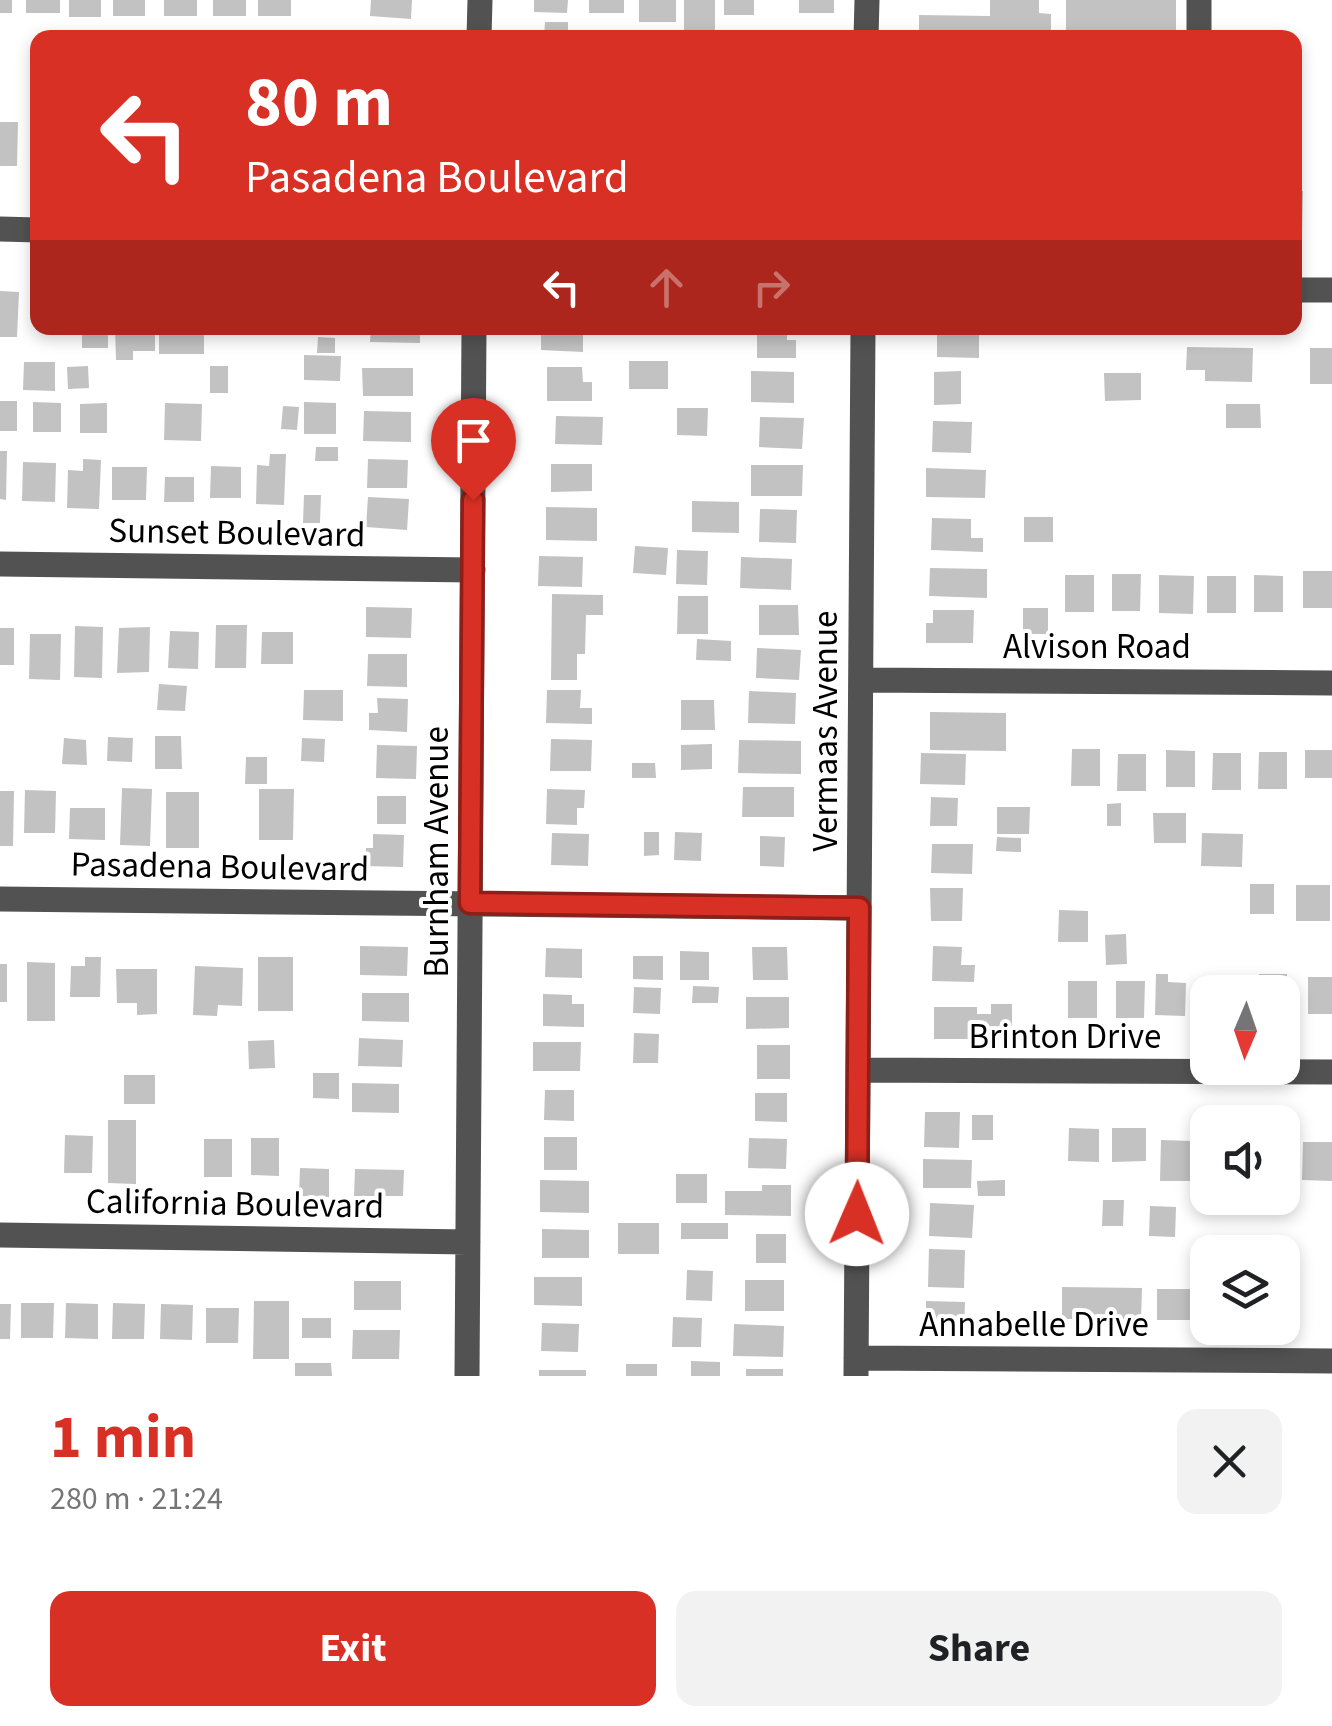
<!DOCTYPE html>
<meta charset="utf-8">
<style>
:root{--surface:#fff;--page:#f2f2f2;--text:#202124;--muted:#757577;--accent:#d93025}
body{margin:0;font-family:"Source Sans 3",sans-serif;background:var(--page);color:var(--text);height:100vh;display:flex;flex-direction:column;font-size:38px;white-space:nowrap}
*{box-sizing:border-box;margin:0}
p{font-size:32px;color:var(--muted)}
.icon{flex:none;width:55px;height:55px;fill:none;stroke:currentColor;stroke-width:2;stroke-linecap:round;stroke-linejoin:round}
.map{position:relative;height:1376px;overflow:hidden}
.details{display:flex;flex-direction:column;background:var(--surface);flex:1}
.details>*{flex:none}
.top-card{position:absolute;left:30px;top:30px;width:1272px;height:305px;border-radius:20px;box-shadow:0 5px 15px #0003;background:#d93025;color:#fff;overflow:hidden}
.needle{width:65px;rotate:182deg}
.controls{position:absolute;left:1190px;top:975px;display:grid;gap:20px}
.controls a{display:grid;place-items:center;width:110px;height:110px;border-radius:20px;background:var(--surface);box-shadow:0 5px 15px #0003;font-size:50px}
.pin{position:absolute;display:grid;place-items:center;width:85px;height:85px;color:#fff;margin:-102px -42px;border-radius:50% 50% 50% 0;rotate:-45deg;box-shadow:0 0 10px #0007}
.pin .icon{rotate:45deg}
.me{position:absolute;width:110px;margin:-55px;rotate:1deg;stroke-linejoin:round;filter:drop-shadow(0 0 8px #0008)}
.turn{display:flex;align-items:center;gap:35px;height:210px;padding:0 50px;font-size:45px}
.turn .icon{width:130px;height:130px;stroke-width:2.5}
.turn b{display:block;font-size:70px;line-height:85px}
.lanes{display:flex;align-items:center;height:95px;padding:0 50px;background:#0003;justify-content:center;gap:50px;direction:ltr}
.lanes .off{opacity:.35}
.round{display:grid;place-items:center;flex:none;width:105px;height:105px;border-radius:20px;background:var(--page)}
.summary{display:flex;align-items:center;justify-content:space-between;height:170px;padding:0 50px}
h1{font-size:60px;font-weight:700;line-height:75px;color:var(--accent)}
.primary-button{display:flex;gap:20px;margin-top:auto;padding:20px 50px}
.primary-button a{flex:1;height:115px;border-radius:20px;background:var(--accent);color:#fff;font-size:40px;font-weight:700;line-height:115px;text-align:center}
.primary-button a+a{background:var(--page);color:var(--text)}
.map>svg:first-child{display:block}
.building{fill:#c2c2c2}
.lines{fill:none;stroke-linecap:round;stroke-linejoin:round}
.minor{stroke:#525252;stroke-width:25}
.route-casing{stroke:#8d1f18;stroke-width:25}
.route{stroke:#d93025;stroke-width:18}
.labels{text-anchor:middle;stroke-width:8;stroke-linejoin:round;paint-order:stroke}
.street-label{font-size:35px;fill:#000;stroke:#fff}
</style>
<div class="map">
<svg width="1332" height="1376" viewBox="0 0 1332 1376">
<rect width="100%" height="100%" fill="#fff"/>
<!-- building -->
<path class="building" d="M0 0H12V13H0Z
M26 0H60V13H26Z
M69 0H101V17H69Z
M113 0H145V16H113Z
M164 0H197V16H164Z
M213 0H246V16H213Z
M258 0H291V16H258Z
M371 0H412L411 19 370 16Z
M534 0H568L567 13 534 12Z
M589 0H624V13H589Z
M639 0H676V22H639Z
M684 0H715V38H684Z
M724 0H754V15H724Z
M799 0H834V13H799Z
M990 0H1039V13L1051 14V38H919V15L990 16Z
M1066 0H1176V38H1066Z
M545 22H568V38H544Z
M377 31H412V38H377Z
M0 122H18L17 166H0Z
M34 126H38V170H33Z
M1295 190 1303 191 1302 234H1295Z
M33 290H38V323H32Z
M0 291 19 292 17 337H0Z
M82 328H108V348H82Z
M115 328H155V351H133V360H116Z
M159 328H204V354H159Z
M371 328H420V343L370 342Z
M541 328H583V352L541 350Z
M757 328H787V340H796V358H757Z
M937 328H979V358L937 357Z
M318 337 335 338V353H317Z
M1187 347 1253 348 1252 382 1205 381V370H1186Z
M1310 348H1332V384H1310Z
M304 355 341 356 340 381 304 380Z
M629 361H668V389H629Z
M24 362H55V391L23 390Z
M88 366 89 388 68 389 67 367Z
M210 366H228V393H210Z
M547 367H582L583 382H592V401H547Z
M362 368H413V396H363Z
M751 371 794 372V403L751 402Z
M961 371V404L934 405V372Z
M1104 373H1141V400L1105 401Z
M0 401H17V431H0Z
M33 402 61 403V432H33Z
M304 402 336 403V434H304Z
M107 403V433H80V404Z
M165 403 202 404 201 441 164 440Z
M1226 404H1260L1261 428H1226Z
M283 406 299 407 297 430 281 429Z
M677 408H708L707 436 677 435Z
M364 411 411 412V442L363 441Z
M556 416 603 417 602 445 555 444Z
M760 417 804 418 802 449 759 447Z
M933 421 972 422 971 453 932 452Z
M316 447H338V461H315Z
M0 451H7L6 500 0 499Z
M270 454H286L284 505 256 504 257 465 269 466Z
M83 459 101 460 99 509 67 508 68 470 83 471Z
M368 459 408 460 407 488H367Z
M23 462 56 463 55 502 22 501Z
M551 464H592V491L551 492Z
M751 465H803L802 496H751Z
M211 466 241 467V498H210Z
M112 467H147L146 500H112Z
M926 468 986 470 985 498 926 497Z
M165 477H194V502H164Z
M304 495H321L320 523H303Z
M368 497 409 499 407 530 366 527Z
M692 501 739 502V533L692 532Z
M546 507 597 508V541L546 540Z
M760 509 797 510 796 543 759 542Z
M1024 517H1053V542H1024Z
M932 518 971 519V538H983V552L931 550Z
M635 546 668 548 666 575 633 573Z
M677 550 708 551 707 585 676 584Z
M539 556 583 557 582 587 538 586Z
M741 557 792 559 791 590 740 588Z
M930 568 987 569V598L929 596Z
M1303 571H1332V608H1303Z
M1112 574H1141L1140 611H1112Z
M1065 575H1094V612H1065Z
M1159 575 1194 576 1193 614 1159 613Z
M1254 575 1283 576V612H1254Z
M1207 576H1236V613H1207Z
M552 594 603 595V615H586L585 654H577V680H551Z
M678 596H708V634H677Z
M759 605H798L799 635H759Z
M366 607 412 608 411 638 366 637Z
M1023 608H1048V634H1023Z
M933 610H974L973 643H926V623H933Z
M216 625H247L246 668H215Z
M75 626 103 627 102 678 74 677Z
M150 627 149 672 117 673 119 628Z
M0 628H14V665H0Z
M170 631 199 632 198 669 168 668Z
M262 632H293V664H261Z
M30 634H61L60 680 29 679Z
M697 639 731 641V661L696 660Z
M757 648 801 650 799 680 756 678Z
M368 654H407V687L367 686Z
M159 684 187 686 185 711 157 710Z
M304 690H343V721L303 720Z
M547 690H581L580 708H592V724L546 723Z
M749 691 796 693 795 724 748 723Z
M377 698 408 699 407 732 369 730V713H378Z
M681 700H714L715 730H681Z
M930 712 1006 713V751L930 750Z
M155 736H181L182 769H155Z
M108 737 133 738 132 762 107 761Z
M64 738 86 740 87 765 62 764Z
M302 738 325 739 324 762 301 761Z
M551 739 592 740 591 771H550Z
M739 740 801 741V774L738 773Z
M712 744V769L681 770V745Z
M377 745 417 746 416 779 376 778Z
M1072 749H1100V786H1071Z
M1166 750 1195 751V787H1166Z
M1305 750H1332V778H1305Z
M1259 752H1287V789H1258Z
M921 753 966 754 965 785 920 784Z
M1213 753H1241V790H1212Z
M1118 754H1146V791H1117Z
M246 757H267V784H245Z
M632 763H655L656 778H632Z
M743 787H794V817H742Z
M122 788 152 789 150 846 120 845Z
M259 789H294L293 840H259Z
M547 789 585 790 584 808H577V825L546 824Z
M25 790 56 791 55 833H24Z
M0 791H14L13 846H0Z
M166 792H199V848H166Z
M377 796H406V824H377Z
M931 797 958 798 957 826H930Z
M1121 803V826H1107V804Z
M997 807H1030L1029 834H997Z
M70 808H105V840L69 839Z
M1153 813H1186V843H1154Z
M644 832H659V855L644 856Z
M675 832 702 833 701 861 674 860Z
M552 833 589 834 588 866 551 865Z
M1202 833 1243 834 1242 867 1201 866Z
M373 834 404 835 403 867 365 866 366 848H373Z
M760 836 785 837 784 867 760 866Z
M997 837 1021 838V852L996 851Z
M932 844H973L972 874 931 873Z
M1250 884H1274V914H1250Z
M1296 885H1330V921H1296Z
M930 888H963L962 921H931Z
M1059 910 1088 911V942H1058Z
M1126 934 1127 964 1106 965 1105 935Z
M360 946 408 947 407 976 360 975Z
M933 946 962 947 961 965H975L974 982 932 981Z
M752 947H787L788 980H753Z
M546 948 582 949V978L545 977Z
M680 951 709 952V980H680Z
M633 956H663V980L633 979Z
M85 957H101L100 997H70L71 966H85Z
M258 957H293V1011H258Z
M27 962 55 963V1021H27Z
M0 964H7V1002H0Z
M195 966 243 968 242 1006 218 1005 217 1016 193 1015Z
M116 969H157V1014L137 1015V1003H117Z
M1156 974H1168V982L1186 983 1185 1016 1155 1015Z
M1259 974H1287V1017H1282V992H1259Z
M1308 977H1332V1014H1308Z
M1212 980 1241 981V992H1212Z
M1068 981H1097V1018H1068Z
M1116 981H1145L1144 1018H1116Z
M693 986 719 987 718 1003H692Z
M634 987 661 988 660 1014 633 1013Z
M362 993H409V1022L362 1021Z
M543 994 572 995V1004H584V1027L543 1026Z
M746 997H789V1028L746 1029Z
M991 1004H1012V1036H990V1027H978V1039H934V1007H977V1014H991Z
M634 1033 659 1034 658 1063H633Z
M359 1038 403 1040 402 1067 358 1066Z
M274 1040 275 1068 249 1069 248 1041Z
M533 1042H581L580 1071H533Z
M757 1045H790V1079H757Z
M313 1073H339V1099L313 1098Z
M124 1075H155V1104H124Z
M352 1083 399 1084V1113L352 1112Z
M545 1090H574V1121L544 1120Z
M755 1093H787V1122L755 1121Z
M925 1112H960L959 1148 924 1147Z
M972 1115H993V1140H972Z
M108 1120H136V1184L108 1183Z
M1069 1128 1099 1129V1162L1068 1161Z
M1112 1128H1146V1161L1112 1162Z
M65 1135 93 1136 92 1173H64Z
M544 1137H577V1170H544Z
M251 1138H279V1176L251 1175Z
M749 1138 787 1139 786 1169 748 1168Z
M204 1139H232V1177H204Z
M1161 1140 1191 1141 1190 1181H1160Z
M1303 1142H1332V1181L1302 1180Z
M923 1159 972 1160 971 1188H923Z
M300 1168 329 1169V1197L299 1196Z
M355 1169 404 1170 403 1196H354Z
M676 1174H707V1203H676Z
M540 1180 589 1181V1213L540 1212Z
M1005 1180V1196H978L977 1181Z
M762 1185H791V1216L725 1215V1191H762Z
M1103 1200H1124L1123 1226H1102Z
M930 1203 974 1205 972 1238 929 1236Z
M1150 1206 1176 1207 1175 1237 1149 1236Z
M618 1223H659V1254H618Z
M681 1223H728V1239H681Z
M542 1229 589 1230V1258H542Z
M756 1234H786V1263H756Z
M929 1249 965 1250 964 1288 928 1287Z
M687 1270 713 1271 712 1301 686 1300Z
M534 1277H582V1306L534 1305Z
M745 1280H784V1311H745Z
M354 1281H401V1310H354Z
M1062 1287 1142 1288 1141 1319H1062Z
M1157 1289H1197V1320H1157Z
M1282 1290H1291L1292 1322H1282Z
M254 1301H289V1359H253Z
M926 1301 965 1302 964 1331H926Z
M21 1303H54L53 1338H21Z
M66 1303 98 1304V1339L65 1338Z
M113 1303 145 1304 144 1339H112Z
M0 1304H11L10 1339H0Z
M161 1304 193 1305 192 1340 160 1339Z
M206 1308H239L238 1343H206Z
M673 1317 702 1318 701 1347H672Z
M302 1318H331V1338H302Z
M542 1323 579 1324 578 1352 541 1351Z
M734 1324 784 1326 783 1357 733 1356Z
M353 1330H400L399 1359H352Z
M691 1361 720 1362V1376H691Z
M295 1363H331L332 1376H295Z
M626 1364H657V1376H626Z
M746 1369H783V1376H746Z
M539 1370H586V1376H539Z"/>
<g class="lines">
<!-- minor -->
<path class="minor" d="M479 38 480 0
M866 38 867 0
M1199 38V0
M0 229 38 230
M1295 290H1332
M0 564 473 570
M861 680 1332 683
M0 899 859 908
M858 1070 1332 1072
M0 1235 468 1242
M856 1358 1332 1361
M467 1376 474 328
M856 1376 863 328"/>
</g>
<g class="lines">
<!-- route casing -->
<g class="route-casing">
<path id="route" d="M473 500 470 903 859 908 857 1214"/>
</g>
<!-- route -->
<use href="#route" class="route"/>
</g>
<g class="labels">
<!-- street labels -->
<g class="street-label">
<text transform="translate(237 532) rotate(1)" y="12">Sunset Boulevard</text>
<text x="1097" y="658">Alvison Road</text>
<text transform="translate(825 731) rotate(-90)" y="12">Vermaas Avenue</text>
<text transform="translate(436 852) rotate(-90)" y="12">Burnham Avenue</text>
<text transform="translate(220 866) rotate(1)" y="12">Pasadena Boulevard</text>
<text x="1065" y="1048">Brinton Drive</text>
<text transform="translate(235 1203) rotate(1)" y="12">California Boulevard</text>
<text x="1034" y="1336">Annabelle Drive</text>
</g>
</g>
</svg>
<div class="controls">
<a><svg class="needle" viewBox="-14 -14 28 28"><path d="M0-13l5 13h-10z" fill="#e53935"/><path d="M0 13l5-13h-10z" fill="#757577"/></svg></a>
<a><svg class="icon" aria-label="sound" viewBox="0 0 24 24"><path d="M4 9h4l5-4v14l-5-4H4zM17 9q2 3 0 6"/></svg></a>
<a><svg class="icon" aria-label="layers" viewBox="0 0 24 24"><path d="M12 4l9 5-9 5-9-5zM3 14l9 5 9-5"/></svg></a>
</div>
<div class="pin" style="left:473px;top:500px;background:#d93025"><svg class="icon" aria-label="arrive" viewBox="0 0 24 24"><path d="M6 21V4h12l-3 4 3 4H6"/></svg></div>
<svg class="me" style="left:857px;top:1214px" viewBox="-20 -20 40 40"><circle r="19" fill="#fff"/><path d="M0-13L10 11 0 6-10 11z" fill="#d93025"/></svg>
<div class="top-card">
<div class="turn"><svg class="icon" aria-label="left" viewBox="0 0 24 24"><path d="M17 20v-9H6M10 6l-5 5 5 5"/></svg><div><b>80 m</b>Pasadena Boulevard</div></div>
<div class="lanes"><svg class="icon" aria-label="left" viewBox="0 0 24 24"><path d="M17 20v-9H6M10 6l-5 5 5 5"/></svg><svg class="icon off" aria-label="ahead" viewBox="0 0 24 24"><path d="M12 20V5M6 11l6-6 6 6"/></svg><svg class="icon off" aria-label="right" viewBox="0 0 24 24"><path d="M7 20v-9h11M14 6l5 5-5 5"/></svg></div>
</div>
</div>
<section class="details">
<div class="summary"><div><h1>1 min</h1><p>280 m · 21:24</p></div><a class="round"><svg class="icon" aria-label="close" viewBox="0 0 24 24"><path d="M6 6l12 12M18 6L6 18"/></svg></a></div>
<div class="primary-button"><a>Exit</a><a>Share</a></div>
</section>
